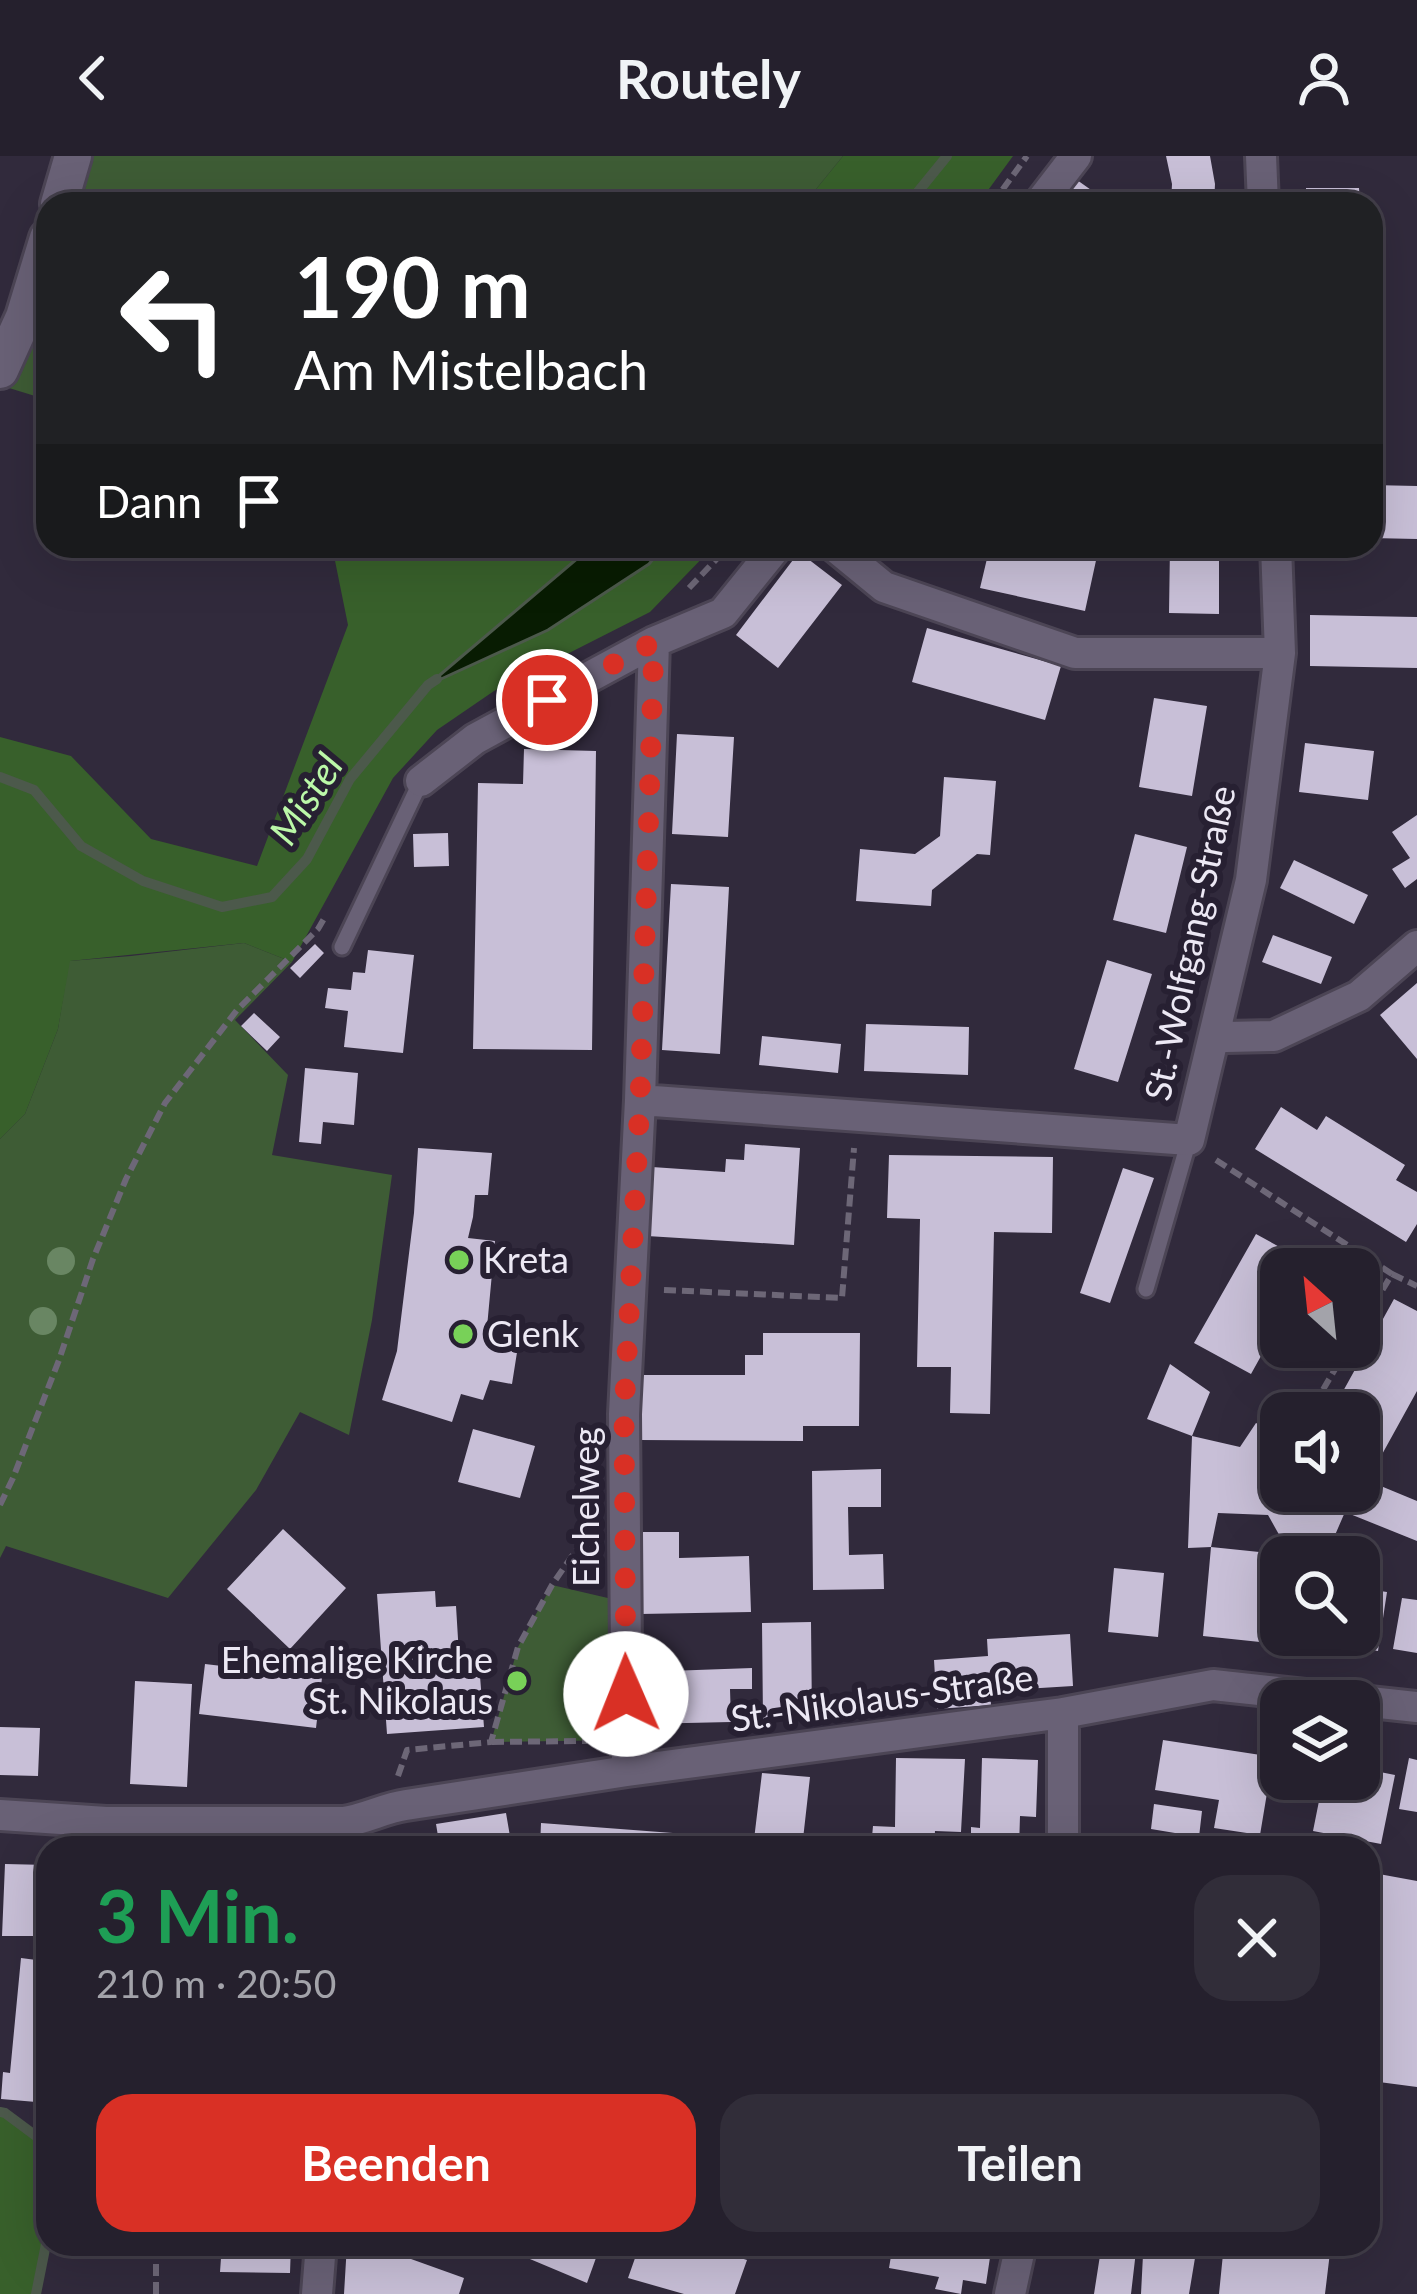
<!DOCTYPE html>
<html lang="de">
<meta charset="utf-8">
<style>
:root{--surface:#25202d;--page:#312d39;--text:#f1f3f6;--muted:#a3a3aa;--line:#423e49;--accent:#d93025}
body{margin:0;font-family:Lato,sans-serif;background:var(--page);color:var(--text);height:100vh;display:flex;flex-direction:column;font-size:45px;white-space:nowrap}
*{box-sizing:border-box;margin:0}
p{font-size:39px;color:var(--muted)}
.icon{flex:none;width:66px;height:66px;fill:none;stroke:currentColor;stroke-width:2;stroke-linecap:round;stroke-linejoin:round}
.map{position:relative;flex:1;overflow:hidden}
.drawer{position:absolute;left:36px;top:1680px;width:1344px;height:420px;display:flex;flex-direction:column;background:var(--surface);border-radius:36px;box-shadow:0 12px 48px #0002,0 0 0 3px var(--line)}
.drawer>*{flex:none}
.banner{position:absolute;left:36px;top:36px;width:1347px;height:366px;border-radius:36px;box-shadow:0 12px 48px #0002,0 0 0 3px var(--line);background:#202124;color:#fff;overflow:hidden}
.needle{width:78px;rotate:333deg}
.tools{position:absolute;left:1260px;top:1092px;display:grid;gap:24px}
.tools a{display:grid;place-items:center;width:120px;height:120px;border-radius:24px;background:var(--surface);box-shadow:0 12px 48px #0002,0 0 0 3px var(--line);font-size:60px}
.pin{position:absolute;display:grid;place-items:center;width:102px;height:102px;color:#fff;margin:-51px;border:6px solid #fff;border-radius:50%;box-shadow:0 3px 12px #0007}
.me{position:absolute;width:132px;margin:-66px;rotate:359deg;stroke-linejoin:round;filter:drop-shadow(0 0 9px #0008)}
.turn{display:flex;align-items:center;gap:42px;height:252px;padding:0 60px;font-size:54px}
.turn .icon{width:156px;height:156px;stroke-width:2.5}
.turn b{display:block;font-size:84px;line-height:102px}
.then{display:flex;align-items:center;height:114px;padding:0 60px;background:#0003;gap:24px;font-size:45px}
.round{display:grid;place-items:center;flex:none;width:126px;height:126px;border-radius:36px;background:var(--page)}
.summary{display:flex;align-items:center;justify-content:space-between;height:204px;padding:0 60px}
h1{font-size:72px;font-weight:700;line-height:90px;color:#1e9e55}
.cta{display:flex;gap:24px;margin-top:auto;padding:24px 60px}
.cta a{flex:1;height:138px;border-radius:36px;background:var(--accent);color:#fff;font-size:48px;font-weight:700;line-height:138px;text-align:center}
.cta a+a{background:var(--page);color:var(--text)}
header{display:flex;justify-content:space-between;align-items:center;height:156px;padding:0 60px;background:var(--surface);font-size:54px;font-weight:700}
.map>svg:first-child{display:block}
.green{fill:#3e5c35}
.forest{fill:#38602b}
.water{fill:#081c02;stroke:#4c594b;stroke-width:3}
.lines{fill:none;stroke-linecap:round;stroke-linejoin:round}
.stream{stroke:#4c594b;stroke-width:10}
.building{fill:#c8bfd7}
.lane-casing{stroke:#4c4555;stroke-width:21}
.street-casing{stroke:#4c4555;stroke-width:36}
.secondary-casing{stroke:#4c4555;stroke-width:42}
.path{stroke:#6d6777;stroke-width:6;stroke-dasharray:12 6;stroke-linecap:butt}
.lane{stroke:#696176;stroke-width:15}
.street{stroke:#696176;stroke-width:30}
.secondary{stroke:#696176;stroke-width:36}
.tree{fill:#698663}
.route{stroke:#d93025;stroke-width:21;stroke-dasharray:0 37.8}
.poi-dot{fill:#78d158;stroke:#272032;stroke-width:4.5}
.labels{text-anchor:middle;stroke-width:12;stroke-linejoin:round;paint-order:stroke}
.street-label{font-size:36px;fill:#ece8f4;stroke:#272032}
.poi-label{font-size:36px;fill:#ece8f4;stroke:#272032;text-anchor:start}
.water-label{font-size:39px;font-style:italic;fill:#bbf8a8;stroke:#272032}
</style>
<header><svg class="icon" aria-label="back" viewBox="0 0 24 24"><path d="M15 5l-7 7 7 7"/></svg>Routely<svg class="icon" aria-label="person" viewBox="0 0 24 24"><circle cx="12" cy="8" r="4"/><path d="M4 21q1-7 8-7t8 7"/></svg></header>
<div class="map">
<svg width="1417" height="2138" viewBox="0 0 1417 2138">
<rect width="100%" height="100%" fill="#312a3c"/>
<!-- green -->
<path class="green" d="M90 0H843L804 48H73Z
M48 120V244L9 232Z
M244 787 292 806 235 864 288 919 272 999 392 1019 372 1164 349 1279 300 1256 256 1334 168 1442 6 1390 0 1402V983L25 958 58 873 69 805 131 800Z
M552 1429 625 1446 626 1584 491 1586 518 1491Z"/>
<!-- forest -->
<path class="forest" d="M843 0H1013L978 48H804Z
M332 390H592L527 448 548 474 649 408 664 390H714L650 456 494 535 437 574 393 622 292 806 244 787 70 805 58 873 25 958 0 983V581L71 600 151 683 257 710 348 469Z
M0 1956 5 1957 48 1989V2070L33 2138H0Z"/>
<!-- water -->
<path class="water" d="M592 390H664L649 408 548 474 428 529Z"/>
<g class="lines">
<!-- stream -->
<path class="stream" d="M908 48 947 0
M0 621 34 634 81 690 143 725 222 751 272 741 307 703 350 623 428 529 437 523
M0 1956 5 1957 48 1989
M36 2138 48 2078"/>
</g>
<!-- building -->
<path class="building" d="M1166 0H1210L1215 28 1214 48H1171L1172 28Z
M1077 24 1111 48H1059Z
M1306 32H1359L1360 48H1306Z
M1371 329 1417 330V383L1371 382Z
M990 390H1053L1097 400 1085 455 980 432Z
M1170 390H1219V458L1169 457Z
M799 396 842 429 778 512 736 479Z
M1310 459 1417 461V512L1310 510Z
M927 472 1061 510 1045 564 912 526Z
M1154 542 1207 550 1192 640 1139 631Z
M677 578 734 581 728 681 672 678Z
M1305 587 1374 595 1368 644 1299 636Z
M524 593 596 595 592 894 473 893 478 627 523 628Z
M944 621 996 625 990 699 977 698 932 734 931 750 856 745 860 693 915 698 940 680Z
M1417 659V723L1405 732 1392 713 1410 702 1392 676Z
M448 677 449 710 414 711 413 678Z
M1135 678 1187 691 1166 777 1113 764Z
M1294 704 1368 739 1354 768 1280 732Z
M671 728 729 731 720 898 662 894Z
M1273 779 1332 801 1321 828 1262 806Z
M315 788 324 797 300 822 290 812Z
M368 794 414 799 403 897 344 891 348 855 325 852 328 832 351 834 353 816 365 817Z
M1107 804 1152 818 1118 926 1074 913Z
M1417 827V903L1380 859Z
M254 857 280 881 267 895 241 870Z
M866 868 969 871 968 919 864 915Z
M762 880 841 888 838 917 759 909Z
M305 912 358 917 354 969 323 966 321 988 299 986Z
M1281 951 1317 974 1326 960 1405 1009 1396 1024 1417 1036V1068L1406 1086 1255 993Z
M745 988 800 992 794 1089 647 1080 652 1011 725 1016 726 1003 744 1004Z
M418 992 492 997 488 1039H475L473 1061 468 1082 495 1085 486 1182 518 1190 512 1228 490 1224 483 1244 461 1238 452 1266 382 1244 397 1195 414 1057Z
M889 999 1053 1001 1052 1077 994 1076 990 1258 950 1257 951 1211H917L920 1063 887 1062Z
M1123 1012 1154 1022 1110 1147 1080 1137Z
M1256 1078 1312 1109 1310 1113H1281V1164L1251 1218 1194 1187Z
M1394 1143 1417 1155V1235L1380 1302 1359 1290V1257H1331Z
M763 1177H860L859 1270H803V1285L640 1284 641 1219H745V1199H763Z
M1170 1208 1210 1236 1192 1280 1147 1263Z
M1256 1267 1281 1280V1335H1359V1321L1417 1345V1385L1345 1356 1332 1386 1286 1391 1268 1359 1218 1357 1211 1391 1188 1392 1192 1280 1240 1291Z
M473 1273 535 1290 520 1342 458 1326Z
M881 1313V1351H848L849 1399 883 1398 884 1433 813 1434 812 1315Z
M283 1373 346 1432 290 1493 227 1433Z
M637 1376H679V1402L749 1400 751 1456 640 1458Z
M1211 1391 1269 1397 1260 1486 1203 1480Z
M1114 1412 1164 1417 1158 1481 1108 1476Z
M1359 1432 1387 1436 1378 1495 1307 1484 1308 1479H1359Z
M435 1435 436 1451 456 1450 459 1499 443 1500 445 1523 480 1520 484 1571 387 1578 377 1438Z
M1402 1442 1417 1444V1497L1393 1493Z
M811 1466 812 1563 763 1564 762 1467Z
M1070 1478 1073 1530 990 1535 991 1549 937 1553 934 1504 988 1500 987 1483Z
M205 1508 322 1522 316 1572 199 1558Z
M752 1512V1533H730L731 1566 642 1568 641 1516Z
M135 1525 192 1528 187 1631 130 1628Z
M0 1571 40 1572 38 1620 0 1619Z
M1163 1584 1273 1601 1260 1679 1214 1672 1219 1644 1155 1634Z
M896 1602 965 1603 961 1676 935 1675 934 1692H871L873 1670 895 1671Z
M982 1602 1038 1604 1036 1661 1020 1660 1019 1692H971V1671L980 1672Z
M1409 1602 1417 1604V1656L1399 1653Z
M1375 1615 1395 1619 1381 1688 1313 1675 1320 1640 1333 1642 1335 1634 1370 1641Z
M762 1617 810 1621 802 1692H753Z
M1154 1648 1202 1655 1199 1681 1151 1673Z
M506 1657 512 1692H440L436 1668Z
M541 1667 686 1678 685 1692H540Z
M1149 1681 1203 1690V1692H1147Z
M5 1708 48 1709 45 1780H2Z
M1368 1716 1417 1725V1931L1379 1926 1381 1907 1368 1905Z
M21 1802 44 1805 48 1809V1947L1 1943 3 1916 10 1917Z
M222 2088H291L290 2117 220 2116Z
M347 2088H414L411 2103 464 2122 459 2138H344Z
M521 2088H601L587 2127 518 2098Z
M640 2088H695L747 2104 735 2138H684L628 2122Z
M893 2088H992L986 2128 963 2124 961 2138 935 2133 939 2121 889 2112Z
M1224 2088H1331L1325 2138H1219Z
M1101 2093 1136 2095 1131 2138H1094Z
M1143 2099 1195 2102 1189 2138H1141Z"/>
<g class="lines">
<!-- lane casing -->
<g class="lane-casing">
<path id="lane" d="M342 791 421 625
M1146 1133 1189 984"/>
</g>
<!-- street casing -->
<g class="street-casing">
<path id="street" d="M1261 0 1263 48
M1039 48 1076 0
M834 390 884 431 1075 497H1280
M421 625 475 583 654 486 723 457 777 390
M1215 878 1226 881 1274 880 1359 840 1417 790
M640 944 1189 984 1251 724 1280 497 1276 390
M1063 1557V1692
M627 1615 624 1258 640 944 654 486
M0 1659 106 1666H343C366 1663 384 1652 406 1649L627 1615 1063 1557 1213 1529 1417 1551
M317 2138 321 2088
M1010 2138 1021 2088"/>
</g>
<!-- secondary casing -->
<g class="secondary-casing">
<path id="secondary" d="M59 48 73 0
M0 214 24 161 48 82"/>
</g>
<!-- path -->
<path class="path" d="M992 48 1027 0
M689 432 729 390
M1216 1004 1392 1118 1359 1173
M1392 1118 1417 1130
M664 1134 842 1142 854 992
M1314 1249 1348 1191
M0 1349 13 1322 59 1204 93 1103 126 1023 165 947 237 854 318 773 325 761
M492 1586 587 1585
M398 1620 407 1594 491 1586 518 1491 552 1429 592 1371
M156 2138V2088"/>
<!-- lane -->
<use href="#lane" class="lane"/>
<!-- street -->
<use href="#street" class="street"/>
<!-- secondary -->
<use href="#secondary" class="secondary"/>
</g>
<!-- trees -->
<g class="tree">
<circle cx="61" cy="1105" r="14"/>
<circle cx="43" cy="1165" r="14"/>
</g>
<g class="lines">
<!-- route -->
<path class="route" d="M547 544 654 486 640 944 624 1258 626 1538"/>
</g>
<!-- markers -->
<g class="poi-dot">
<circle cx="459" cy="1104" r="12"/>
<circle cx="463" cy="1178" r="12"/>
<circle cx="517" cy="1525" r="12"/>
</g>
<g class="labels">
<!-- street labels -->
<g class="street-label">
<text transform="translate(1190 787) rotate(-78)" y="13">St.-Wolfgang-Straße</text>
<text transform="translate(586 1351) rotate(-90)" y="13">Eichelweg</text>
<text transform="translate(882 1542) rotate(-8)" y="13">St.-Nikolaus-Straße</text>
</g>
<!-- poi labels -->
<g class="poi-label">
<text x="483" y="1117">Kreta</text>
<text x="487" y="1191">Glenk</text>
<text x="493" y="1517" text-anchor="end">Ehemalige Kirche<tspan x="493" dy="41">St. Nikolaus</tspan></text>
</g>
<!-- water labels -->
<g class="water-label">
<text transform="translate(306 643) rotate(-57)" y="14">Mistel</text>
</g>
</g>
</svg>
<div class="tools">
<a><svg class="needle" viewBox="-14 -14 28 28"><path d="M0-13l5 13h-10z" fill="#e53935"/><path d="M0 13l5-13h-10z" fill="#a3a3aa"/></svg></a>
<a><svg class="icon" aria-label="sound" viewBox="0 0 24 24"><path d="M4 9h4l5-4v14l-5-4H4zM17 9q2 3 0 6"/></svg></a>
<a><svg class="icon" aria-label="search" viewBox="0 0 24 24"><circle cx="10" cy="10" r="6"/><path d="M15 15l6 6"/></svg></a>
<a><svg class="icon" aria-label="layers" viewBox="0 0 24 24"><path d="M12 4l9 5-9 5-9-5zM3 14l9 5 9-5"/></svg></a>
</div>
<div class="pin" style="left:547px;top:544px;background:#d93025"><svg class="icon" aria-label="arrive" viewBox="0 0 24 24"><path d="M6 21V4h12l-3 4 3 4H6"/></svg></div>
<svg class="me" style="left:626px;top:1538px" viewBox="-20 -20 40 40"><circle r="19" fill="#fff"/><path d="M0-13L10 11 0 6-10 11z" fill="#d93025"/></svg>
<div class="banner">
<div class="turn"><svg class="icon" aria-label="left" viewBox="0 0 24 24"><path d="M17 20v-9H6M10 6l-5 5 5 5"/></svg><div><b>190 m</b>Am Mistelbach</div></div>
<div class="then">Dann<svg class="icon" aria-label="arrive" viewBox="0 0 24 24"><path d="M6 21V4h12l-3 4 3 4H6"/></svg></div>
</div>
<section class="drawer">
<div class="summary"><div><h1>3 Min.</h1><p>210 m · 20:50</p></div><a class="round"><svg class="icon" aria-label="close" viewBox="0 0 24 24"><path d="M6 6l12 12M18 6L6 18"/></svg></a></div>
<div class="cta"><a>Beenden</a><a>Teilen</a></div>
</section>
</div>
